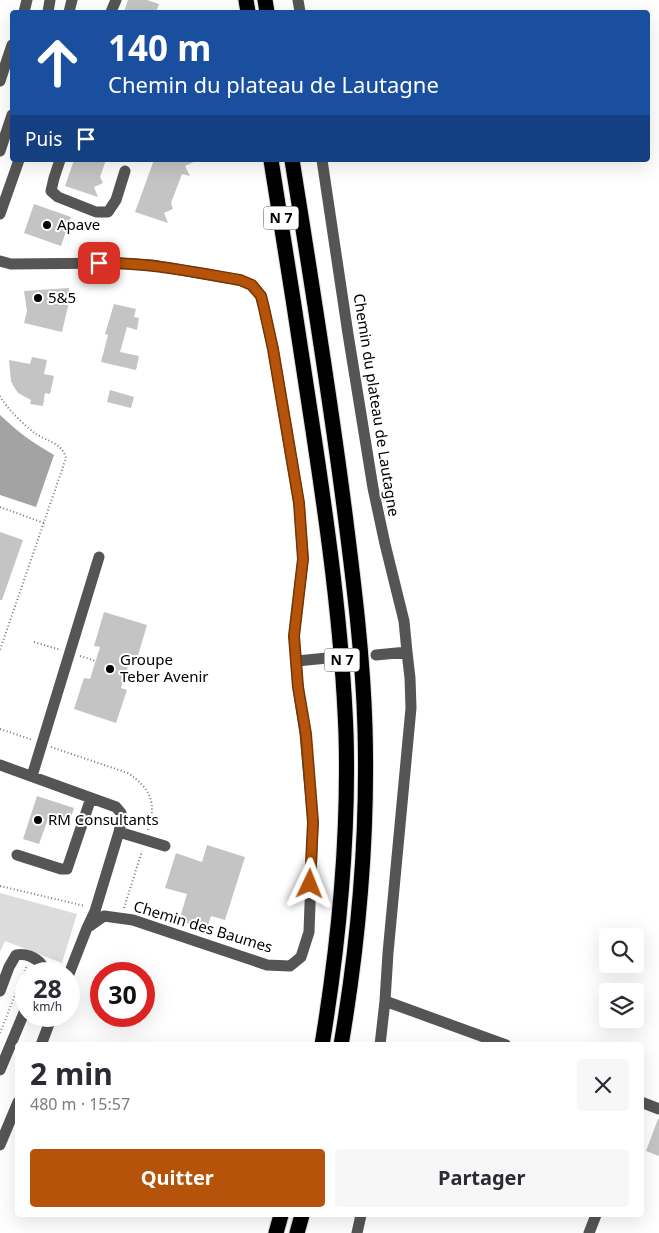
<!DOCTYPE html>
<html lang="fr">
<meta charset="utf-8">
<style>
:root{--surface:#fff;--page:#f7f7f7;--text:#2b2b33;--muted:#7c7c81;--accent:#b45309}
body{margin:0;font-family:"Noto Sans",sans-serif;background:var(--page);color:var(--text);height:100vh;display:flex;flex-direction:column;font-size:19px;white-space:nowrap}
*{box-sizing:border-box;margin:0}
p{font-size:16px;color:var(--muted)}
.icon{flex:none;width:28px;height:28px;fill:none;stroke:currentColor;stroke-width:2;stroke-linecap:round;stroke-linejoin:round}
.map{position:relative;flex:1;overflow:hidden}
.side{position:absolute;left:15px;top:1042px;width:629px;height:175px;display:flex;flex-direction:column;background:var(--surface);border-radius:5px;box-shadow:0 5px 20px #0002}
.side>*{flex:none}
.top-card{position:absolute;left:10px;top:10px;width:640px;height:152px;border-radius:5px;box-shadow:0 5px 20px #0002;background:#1a4fa0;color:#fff;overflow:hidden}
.fabs{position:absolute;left:599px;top:928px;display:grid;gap:10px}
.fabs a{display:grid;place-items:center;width:45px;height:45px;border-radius:5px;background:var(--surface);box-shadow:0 5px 20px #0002;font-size:25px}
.speed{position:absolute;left:15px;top:962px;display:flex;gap:10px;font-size:25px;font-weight:700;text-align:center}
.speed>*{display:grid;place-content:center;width:65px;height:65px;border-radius:50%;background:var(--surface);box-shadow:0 5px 20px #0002;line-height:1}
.speed small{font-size:12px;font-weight:400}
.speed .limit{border:8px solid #d22;background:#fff;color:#111}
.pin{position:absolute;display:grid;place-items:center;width:42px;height:42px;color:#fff;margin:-21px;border-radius:10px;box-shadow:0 2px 8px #0006}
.me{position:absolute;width:55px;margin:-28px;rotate:2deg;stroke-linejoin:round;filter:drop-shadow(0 0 4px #0008)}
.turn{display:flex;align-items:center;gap:18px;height:105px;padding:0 15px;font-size:22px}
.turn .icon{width:65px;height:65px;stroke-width:2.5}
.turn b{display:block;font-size:35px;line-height:42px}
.then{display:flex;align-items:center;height:48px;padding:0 15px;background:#0003;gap:10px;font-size:19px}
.round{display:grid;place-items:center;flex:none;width:52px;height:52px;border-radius:5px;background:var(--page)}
.head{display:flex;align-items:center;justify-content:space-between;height:85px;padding:0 15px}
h1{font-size:30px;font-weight:700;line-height:38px}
.action{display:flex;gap:10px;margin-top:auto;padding:10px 15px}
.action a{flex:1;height:58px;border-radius:5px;background:var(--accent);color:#fff;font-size:20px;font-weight:700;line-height:58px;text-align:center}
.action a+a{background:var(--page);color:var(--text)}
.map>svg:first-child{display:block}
.green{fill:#dcdcdc}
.water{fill:#a3a3a3}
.building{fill:#c4c4c4}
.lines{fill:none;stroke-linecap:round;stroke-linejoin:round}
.minor-tunnel{stroke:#d9d9d9;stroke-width:11;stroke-dasharray:11 5.5;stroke-linecap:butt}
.highway-casing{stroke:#dbdbdb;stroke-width:17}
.path{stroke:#777;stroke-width:2;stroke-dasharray:1 2.5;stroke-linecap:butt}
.minor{stroke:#555;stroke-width:11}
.highway{stroke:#000;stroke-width:15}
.route-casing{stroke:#753606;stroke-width:12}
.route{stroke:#b45309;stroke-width:9}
.poi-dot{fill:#000;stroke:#fff;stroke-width:2}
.labels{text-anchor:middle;stroke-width:4;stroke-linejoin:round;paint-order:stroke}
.shield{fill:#fff;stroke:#4c4c4c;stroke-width:1}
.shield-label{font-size:14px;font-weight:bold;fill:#000}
.poi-label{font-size:15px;fill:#000;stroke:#fff;text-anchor:start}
.street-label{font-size:15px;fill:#000;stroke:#fff}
</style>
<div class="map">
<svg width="659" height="1233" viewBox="0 0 659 1233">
<rect width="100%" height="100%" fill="#fff"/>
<!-- green -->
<path class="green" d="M0 893 77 914 62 963 5 941 0 952Z"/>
<!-- water -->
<path class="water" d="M0 415C19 433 32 442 54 455L36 507 0 495Z"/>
<!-- building -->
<path class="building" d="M128 0H147L159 4 156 12H124Z
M74 160H106L100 177 103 183 94 187 98 197 65 186Z
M154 160H198L185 166 190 176 182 174 171 203 173 209 164 213 168 223 135 212Z
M34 204 71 217 61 246 24 233Z
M69 288V302L62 332 24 323 27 311 24 291Z
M114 304 136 309 134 317 139 318 137 330 127 327 120 352 139 356 136 370 101 362 108 335 105 334Z
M32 357 47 360 44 374 54 376 50 394 45 393 43 406 30 404 31 400 18 393 14 387 11 381 9 360 30 364Z
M110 390 134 397 131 408 107 402Z
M0 532 23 540 2 600H0Z
M104 612 147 625 137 659 131 657 121 688 127 690 116 723 74 709 84 678 90 679 100 647 94 646Z
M37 796 74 808 68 826 48 819 39 844 23 839Z
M207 845 245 857 225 920 211 916 207 929 179 921 187 894 165 888 176 853 202 862Z
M658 1119H659V1156L646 1151Z"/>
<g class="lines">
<!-- minor-tunnel -->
<path class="minor-tunnel" d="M327 658 369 655"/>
<!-- highway casing -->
<g class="highway-casing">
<path id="highway" d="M246 0 248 12
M265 0 267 12
M271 160C285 246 298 331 311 417 327 522 342 627 346 733 349 837 339 942 322 1045
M292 160C311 278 330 396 345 514 354 585 363 657 365 728 368 835 359 940 341 1045
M276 1233 281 1215
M297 1233 302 1215"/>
</g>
<!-- path -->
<path class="path" d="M0 396C7 409 24 425 36 434 47 441 62 443 66 458L0 650
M0 507 44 523
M34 642 61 650
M80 656 96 661
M0 729 33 740
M51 747 128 773C151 789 157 803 148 830
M0 886 85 906
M124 908 142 851
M0 1033 27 965"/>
<!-- minor -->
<path class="minor" d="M298 0 300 12
M24 12 27 0
M48 12 50 0
M69 12 72 0
M111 12 116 0
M0 81 12 45
M0 151 12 115
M60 160 54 178 51 191 58 197 96 212H108L116 200 125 171
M322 160 348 334 373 488 385 544 404 621 407 652 410 678 411 708 388 953 385 1001 380 1045
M0 214 19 160
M0 261 11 264 117 263 152 265 240 280 251 285 261 296 264 308 273 349 299 503 303 559 294 636 298 687 305 734 313 822 309 932 301 957 290 966 267 965 133 920 104 916 87 928
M376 655 407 652
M297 661 327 658
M0 765 116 807 121 813 122 817 119 832 95 911 87 928 69 974
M32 776 99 557
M119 832 165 846
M17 855 61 869H67L91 798
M0 991 9 967 16 955C25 953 36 957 42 965L40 974
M385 1001 506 1045
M41 1045 52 1016
M0 1070 26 1008
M641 1102 659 1109
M0 1145 18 1102
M357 1233 361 1215
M589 1233 596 1215"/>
<!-- highway -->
<use href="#highway" class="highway"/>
</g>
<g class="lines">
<!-- route casing -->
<g class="route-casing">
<path id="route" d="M99 263C147 262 193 272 240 280L252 285 261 296 264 308 273 349 299 503 303 559 294 636 298 687 306 734 313 822 310 884"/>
</g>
<!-- route -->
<use href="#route" class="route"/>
</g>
<!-- markers -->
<g class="poi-dot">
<circle cx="47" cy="225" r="5"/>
<circle cx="38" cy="298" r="5"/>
<circle cx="110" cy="669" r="5"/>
<circle cx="38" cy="820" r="5"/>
</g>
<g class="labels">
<!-- shield labels -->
<g class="shield">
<rect x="263.5" y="206.5" width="35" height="23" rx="4"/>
<rect x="324.5" y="648.5" width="35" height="23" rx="4"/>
</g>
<g class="shield-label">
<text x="281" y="223">N 7</text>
<text x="342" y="665">N 7</text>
</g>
<!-- poi labels -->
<g class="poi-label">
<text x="57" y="230">Apave</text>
<text x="48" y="303">5&amp;5</text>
<text x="120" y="665">Groupe<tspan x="120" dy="17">Teber Avenir</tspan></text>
<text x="48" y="825">RM Consultants</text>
</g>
<!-- street labels -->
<g class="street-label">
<text transform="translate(376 405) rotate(81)" y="5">Chemin du plateau de Lautagne</text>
<text transform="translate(203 927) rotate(17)" y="5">Chemin des Baumes</text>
</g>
</g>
</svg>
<div class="fabs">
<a><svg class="icon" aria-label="search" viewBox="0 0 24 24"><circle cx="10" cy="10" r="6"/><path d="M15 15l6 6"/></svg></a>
<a><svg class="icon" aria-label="layers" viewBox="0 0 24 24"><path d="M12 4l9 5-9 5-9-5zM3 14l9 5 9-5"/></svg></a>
</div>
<div class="speed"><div>28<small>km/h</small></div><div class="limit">30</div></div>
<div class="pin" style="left:99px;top:263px;background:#d93025"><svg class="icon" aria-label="arrive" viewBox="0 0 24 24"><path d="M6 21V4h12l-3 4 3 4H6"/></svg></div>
<svg class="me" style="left:310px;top:884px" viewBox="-20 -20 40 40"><path d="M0-17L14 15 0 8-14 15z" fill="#b45309" stroke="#fff" stroke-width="4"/></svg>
<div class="top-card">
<div class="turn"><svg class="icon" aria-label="ahead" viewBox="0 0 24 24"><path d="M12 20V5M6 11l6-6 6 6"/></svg><div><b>140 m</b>Chemin du plateau de Lautagne</div></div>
<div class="then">Puis<svg class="icon" aria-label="arrive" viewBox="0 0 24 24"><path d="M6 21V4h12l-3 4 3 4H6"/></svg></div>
</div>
<section class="side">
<div class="head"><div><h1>2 min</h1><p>480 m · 15:57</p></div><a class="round"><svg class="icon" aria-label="close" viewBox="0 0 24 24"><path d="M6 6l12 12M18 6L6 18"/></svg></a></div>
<div class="action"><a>Quitter</a><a>Partager</a></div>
</section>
</div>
